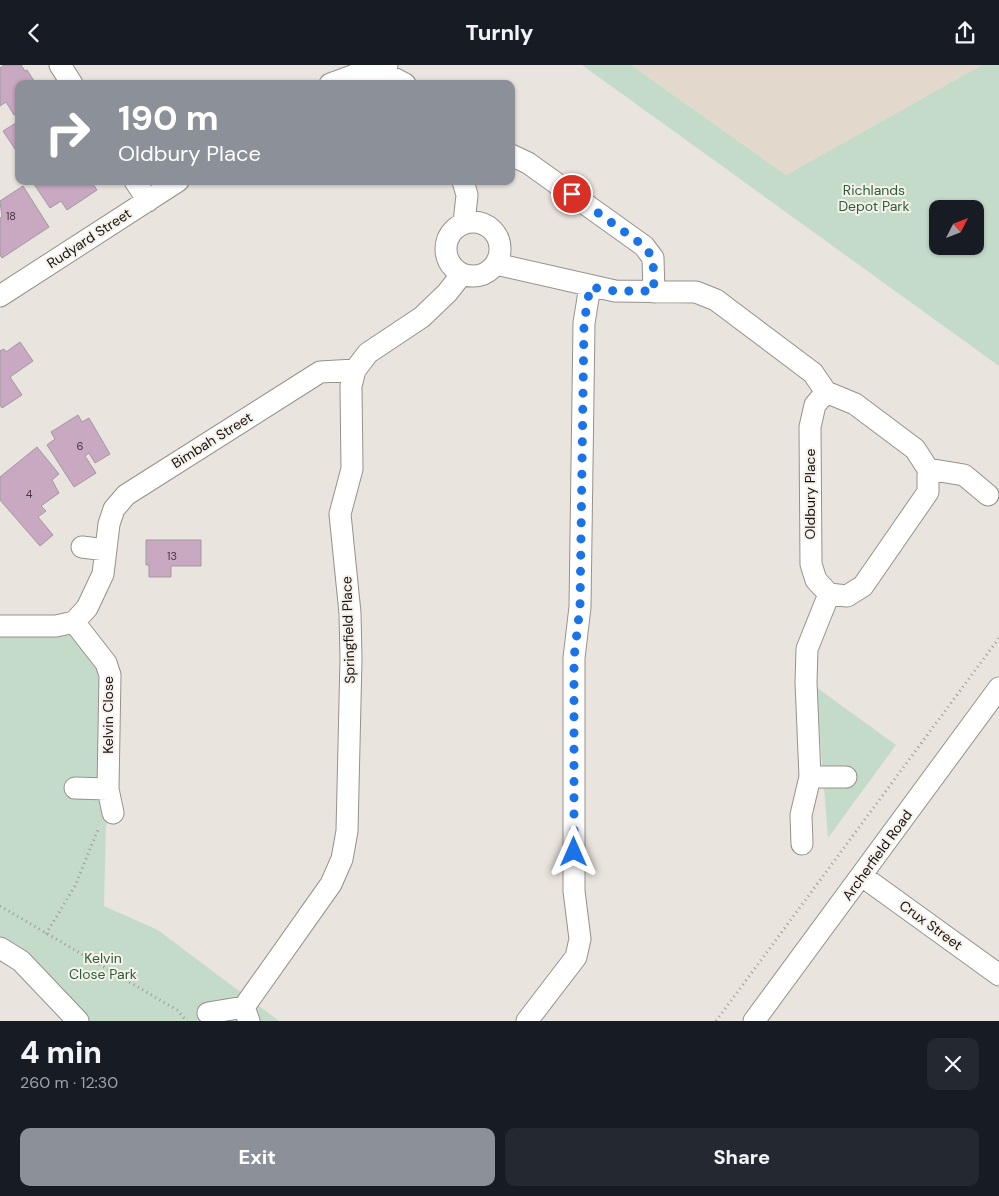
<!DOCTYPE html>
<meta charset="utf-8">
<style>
:root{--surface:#171b24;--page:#242831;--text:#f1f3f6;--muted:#9ea1a6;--accent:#8c9099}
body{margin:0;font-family:"DM Sans",sans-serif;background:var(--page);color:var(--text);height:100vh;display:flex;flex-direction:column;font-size:19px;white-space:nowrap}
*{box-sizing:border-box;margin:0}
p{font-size:16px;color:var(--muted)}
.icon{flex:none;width:28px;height:28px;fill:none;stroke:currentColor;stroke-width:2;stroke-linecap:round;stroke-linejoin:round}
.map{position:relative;height:956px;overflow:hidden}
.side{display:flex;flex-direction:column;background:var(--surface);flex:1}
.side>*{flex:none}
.guide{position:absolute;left:15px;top:15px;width:500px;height:105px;border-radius:10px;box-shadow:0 1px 4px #0004;background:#8c9099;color:#fff;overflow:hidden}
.needle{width:32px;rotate:48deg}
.buttons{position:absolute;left:929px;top:135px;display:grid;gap:10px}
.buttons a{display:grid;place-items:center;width:55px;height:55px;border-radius:10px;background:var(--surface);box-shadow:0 1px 4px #0004;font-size:25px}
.pin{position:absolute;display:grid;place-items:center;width:42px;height:42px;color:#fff;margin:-21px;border:2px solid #fff;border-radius:50%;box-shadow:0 1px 5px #0007}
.me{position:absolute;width:55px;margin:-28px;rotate:0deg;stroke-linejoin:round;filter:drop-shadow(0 0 4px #0008)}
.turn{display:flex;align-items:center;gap:18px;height:105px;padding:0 20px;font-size:22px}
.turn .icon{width:65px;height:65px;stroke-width:2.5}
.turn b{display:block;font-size:35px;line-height:42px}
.round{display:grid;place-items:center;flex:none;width:52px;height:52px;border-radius:10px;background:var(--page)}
.summary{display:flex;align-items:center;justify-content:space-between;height:85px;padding:0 20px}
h1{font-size:30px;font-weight:800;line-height:38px}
.cta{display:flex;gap:10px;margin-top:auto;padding:10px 20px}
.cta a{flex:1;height:58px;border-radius:10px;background:var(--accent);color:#fff;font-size:20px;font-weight:800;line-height:58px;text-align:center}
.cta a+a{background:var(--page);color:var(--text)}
header{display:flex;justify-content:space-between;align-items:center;height:65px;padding:0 20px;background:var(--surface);font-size:22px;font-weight:800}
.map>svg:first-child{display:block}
.built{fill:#e3d8cc}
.green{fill:#c5dbca;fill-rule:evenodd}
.building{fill:#c9a8c1;stroke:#a0999e}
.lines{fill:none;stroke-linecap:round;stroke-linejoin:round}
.minor-casing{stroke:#97918b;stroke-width:23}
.path{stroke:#9f9b96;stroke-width:3;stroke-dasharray:1 4;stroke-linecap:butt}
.minor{stroke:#fff;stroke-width:21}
.route{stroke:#1a73e8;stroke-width:9;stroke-dasharray:0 16.2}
.labels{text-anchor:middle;stroke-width:4;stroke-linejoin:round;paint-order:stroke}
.number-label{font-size:11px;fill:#43383d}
.park-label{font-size:14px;fill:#295e3a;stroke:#f7f1eb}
.street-label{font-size:14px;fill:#161311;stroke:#f7f1eb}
</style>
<header><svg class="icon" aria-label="back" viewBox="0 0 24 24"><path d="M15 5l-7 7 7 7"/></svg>Turnly<svg class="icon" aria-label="share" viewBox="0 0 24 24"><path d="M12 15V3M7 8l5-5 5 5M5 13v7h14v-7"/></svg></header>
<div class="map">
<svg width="999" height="956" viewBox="0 0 999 956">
<rect width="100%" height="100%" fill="#eae4de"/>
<!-- built -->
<path class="built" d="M631 0H982L786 110Z"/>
<!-- green -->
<path class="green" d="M582 0H631L786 110 982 0H999V301ZM938 144H975V181H938Z
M74 557 106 598 113 748 106 761 104 841 158 865 279 956H78L0 883V561Z
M816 622 896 680 828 773Z"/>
<!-- building -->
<path class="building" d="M4 0H21L25 6 27 5 36 19H19V47L14 50 6 37 0 41V3Z
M19 56V90L3 66Z
M32 116H91L97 125 67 145 61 136 50 143Z
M23 121 49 162 2 193 0 190V153L2 152 0 136Z
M20 277 33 296 10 312 22 330 2 343 0 340V286L4 284 6 287Z
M78 350 82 357 89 353 110 389 95 398 89 388 85 391 96 408 74 422 47 380 55 374 51 367Z
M37 382 59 409 52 415 59 428 41 441 46 446 38 452 53 470 40 481 0 435V412Z
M146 475H201V501H171V512H149V500H146Z"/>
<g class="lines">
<!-- minor casing -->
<g class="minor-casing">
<path id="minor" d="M60 0 72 19
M382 7 405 19
M330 19 363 7H382L387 0
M511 90 528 98 644 181 653 193 654 227
M135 116 148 136
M463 116 467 130 464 158
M446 184a27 27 0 1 1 54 0a27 27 0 1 1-54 0Z
M496 199 615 226 696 227 716 235 813 308 826 327 855 339 915 384 928 404V427L863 521 847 531 829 529 816 515 811 499 810 362 815 340 826 327
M0 231 178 116
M928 404 964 410 988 430
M82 482 106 485
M74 557 106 598 110 610 108 724 113 748
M0 561H56L74 557 87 543 103 509 109 459 114 444 126 430 320 307 355 305
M810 712H846
M75 723 108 724
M802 779 801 750 810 712 806 617 807 584 829 529
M862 811 999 910
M0 883 21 896 78 956
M244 942 331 819 342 794 347 766 351 594 350 548 340 449 352 404 351 321 355 305 368 288 422 252 447 228 462 209
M208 948 244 942 249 956
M527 956 576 892 580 874 574 826V593L580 542 584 258 590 221
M754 956 999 623"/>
</g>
<!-- path -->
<path class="path" d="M0 841 177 945 187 956
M46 869 75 821 99 762
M716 956 999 573"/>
<!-- minor -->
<use href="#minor" class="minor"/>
</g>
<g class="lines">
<!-- route -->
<path class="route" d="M572 129 644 181 653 193 654 226H615L590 222 584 258 580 542 574 593V787"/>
</g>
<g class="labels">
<!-- number labels -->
<g class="number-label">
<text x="11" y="155">18</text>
<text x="80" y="385">6</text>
<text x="29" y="433">4</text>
<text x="172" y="495">13</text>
</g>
<!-- park labels -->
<g class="park-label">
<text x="874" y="130">Richlands<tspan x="874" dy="16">Depot Park</tspan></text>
<text x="103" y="898">Kelvin<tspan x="103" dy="16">Close Park</tspan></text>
</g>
<!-- street labels -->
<g class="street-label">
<text transform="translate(89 173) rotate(-33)" y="5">Rudyard Street</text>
<text transform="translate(212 375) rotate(-32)" y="5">Bimbah Street</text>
<text transform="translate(810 429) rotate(-90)" y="5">Oldbury Place</text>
<text transform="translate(348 565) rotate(-92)" y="5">Springfield Place</text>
<text transform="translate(108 650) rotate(-90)" y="5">Kelvin Close</text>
<text transform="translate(877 790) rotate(-54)" y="5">Archerfield Road</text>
<text transform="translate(931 860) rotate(36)" y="5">Crux Street</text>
</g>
</g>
</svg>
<div class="buttons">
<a><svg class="needle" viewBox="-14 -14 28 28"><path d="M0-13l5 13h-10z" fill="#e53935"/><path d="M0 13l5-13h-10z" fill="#9ea1a6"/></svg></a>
</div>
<div class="pin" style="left:572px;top:129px;background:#d93025"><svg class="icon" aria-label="arrive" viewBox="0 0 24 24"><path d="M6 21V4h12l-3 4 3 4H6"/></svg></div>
<svg class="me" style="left:574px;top:787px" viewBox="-20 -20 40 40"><path d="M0-17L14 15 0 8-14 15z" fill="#1a73e8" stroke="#fff" stroke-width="4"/></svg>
<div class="guide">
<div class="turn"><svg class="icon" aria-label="right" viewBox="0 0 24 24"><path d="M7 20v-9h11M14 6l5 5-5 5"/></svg><div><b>190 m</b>Oldbury Place</div></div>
</div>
</div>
<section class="side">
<div class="summary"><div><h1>4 min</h1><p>260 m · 12:30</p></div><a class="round"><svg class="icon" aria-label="close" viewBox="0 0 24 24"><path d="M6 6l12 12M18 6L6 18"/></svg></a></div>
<div class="cta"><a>Exit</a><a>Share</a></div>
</section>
